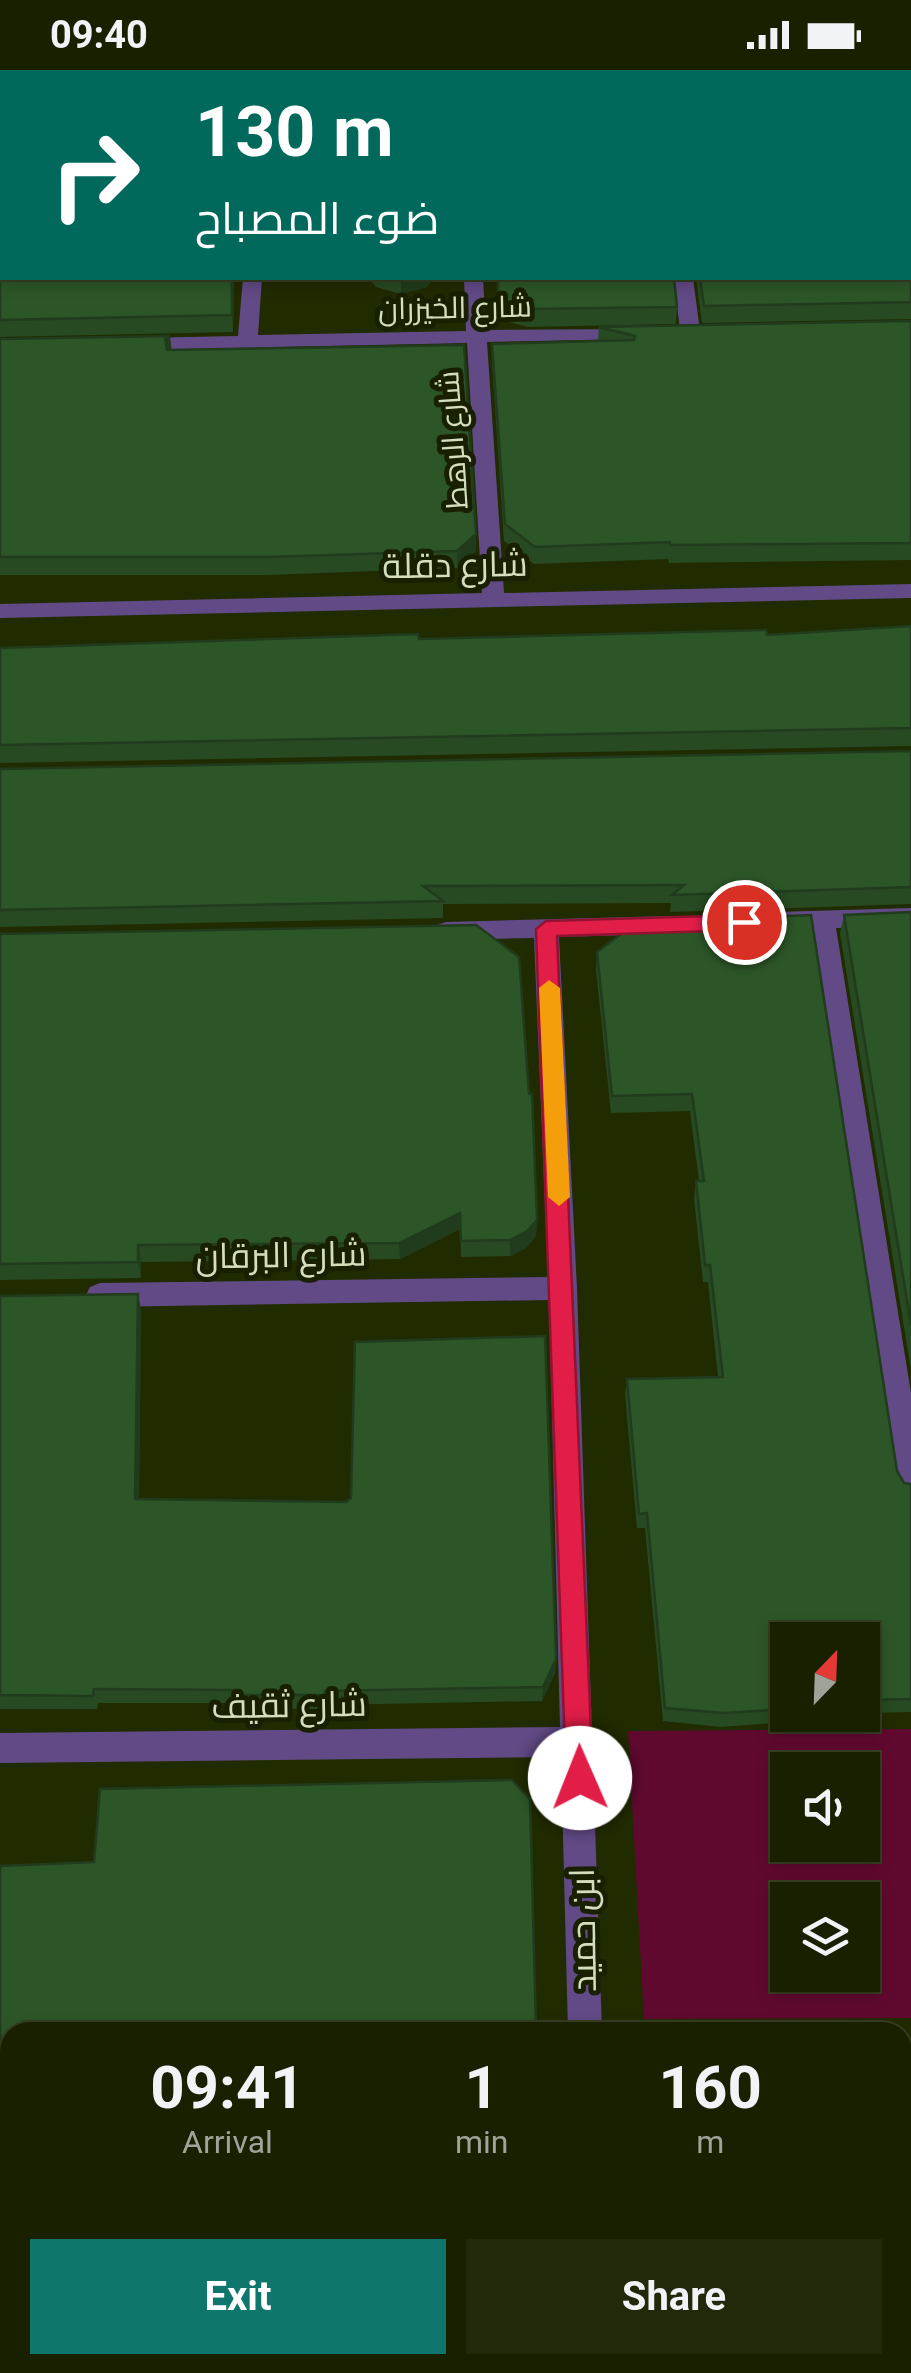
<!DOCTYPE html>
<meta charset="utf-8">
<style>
:root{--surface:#192000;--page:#22280a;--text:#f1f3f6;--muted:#9fa399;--line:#373e22;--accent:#0f766e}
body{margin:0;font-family:Roboto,Cairo,sans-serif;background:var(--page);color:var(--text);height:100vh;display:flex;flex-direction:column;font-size:38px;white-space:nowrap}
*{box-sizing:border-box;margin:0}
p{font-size:32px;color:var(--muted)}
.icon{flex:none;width:55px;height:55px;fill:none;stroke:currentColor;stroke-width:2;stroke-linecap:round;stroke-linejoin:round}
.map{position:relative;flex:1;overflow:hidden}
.drawer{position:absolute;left:0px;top:1952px;width:912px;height:352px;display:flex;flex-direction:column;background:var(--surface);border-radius:30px 30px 0 0;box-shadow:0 5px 15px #0003,0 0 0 2px var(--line)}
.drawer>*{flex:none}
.banner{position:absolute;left:0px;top:0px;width:912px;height:210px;box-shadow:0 5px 15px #0003,0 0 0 2px var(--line);background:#00695c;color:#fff;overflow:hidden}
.needle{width:65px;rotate:23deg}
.tools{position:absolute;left:770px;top:1552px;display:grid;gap:20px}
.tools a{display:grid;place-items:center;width:110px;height:110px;border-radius:0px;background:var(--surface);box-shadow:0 5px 15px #0003,0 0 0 2px var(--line);font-size:50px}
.pin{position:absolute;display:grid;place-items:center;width:85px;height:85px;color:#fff;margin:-42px;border:5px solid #fff;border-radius:50%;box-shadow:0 2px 10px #0007}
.me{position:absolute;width:110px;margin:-55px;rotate:359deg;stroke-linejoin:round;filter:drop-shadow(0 0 8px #0008)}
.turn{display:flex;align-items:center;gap:35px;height:210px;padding:0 30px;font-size:45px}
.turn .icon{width:130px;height:130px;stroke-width:2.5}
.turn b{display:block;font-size:70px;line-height:85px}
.eta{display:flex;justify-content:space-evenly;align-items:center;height:170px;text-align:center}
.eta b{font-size:60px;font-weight:700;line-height:70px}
.primary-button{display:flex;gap:20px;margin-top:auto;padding:20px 30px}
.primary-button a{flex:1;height:115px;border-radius:0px;background:var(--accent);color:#fff;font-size:40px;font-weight:700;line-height:115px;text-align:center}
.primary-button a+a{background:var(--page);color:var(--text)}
.status{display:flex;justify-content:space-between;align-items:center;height:70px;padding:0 50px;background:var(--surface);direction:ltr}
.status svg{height:28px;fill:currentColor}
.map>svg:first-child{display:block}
.green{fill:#60092f;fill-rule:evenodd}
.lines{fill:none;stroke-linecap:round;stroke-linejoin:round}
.minor{fill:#624a86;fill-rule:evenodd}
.wall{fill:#274a22}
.shaded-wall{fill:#203c1c}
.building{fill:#2d5628;stroke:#203c1c;stroke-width:2.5}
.route{fill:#e11d48;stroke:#92132f;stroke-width:2.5}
.slow{fill:#f59e0b}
.labels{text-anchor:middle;stroke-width:10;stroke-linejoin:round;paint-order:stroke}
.far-street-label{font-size:30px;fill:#d4debf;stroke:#192002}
.street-label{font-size:35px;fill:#d4debf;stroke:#192002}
</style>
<div class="status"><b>09:40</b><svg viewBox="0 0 49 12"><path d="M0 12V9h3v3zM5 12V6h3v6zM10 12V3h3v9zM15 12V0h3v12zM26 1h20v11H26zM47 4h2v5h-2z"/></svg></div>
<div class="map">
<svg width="911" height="2303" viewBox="0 0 911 2303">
<rect width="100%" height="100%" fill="#212b00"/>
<!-- green -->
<path class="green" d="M911 1659V1948L644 1949 628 1661ZM788 1700H862V1775H788ZM788 1830H862V1905H788Z"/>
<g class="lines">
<!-- minor -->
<path class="minor" d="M450 0H468V2H451Z
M243 208H262L258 265 466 261 464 208H483L486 260 640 259 643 263 633 269 487 272 504 523 911 514V528L0 548V534L482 523 467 273 136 280 126 274 136 268 238 266Z
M674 208H693L700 261 697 265 690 267 680 261Z
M911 838V856L836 858 911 1323V1428L900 1424 896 1415 811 859 767 857 764 851 767 845 776 842Z
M668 846 677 849 680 855 677 861 668 864 559 867 577 1218 602 1962H568L561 1687 0 1693V1663L560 1657 549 1230 100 1237 90 1233 86 1225 90 1217 100 1213 548 1207 534 868 446 870 437 867 434 861 437 855 446 852Z
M902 2023H911V2059H902Z
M0 2027H10V2063H0Z
M174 2295H212V2303H174Z
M573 2295H611L612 2303H574Z"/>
</g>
<!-- wall -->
<path class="wall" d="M0 0H254V2H2V208H234L233 262 0 267Z
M481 0H911V249L702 253 696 208H910V2H481Z
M369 208H433L427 217 401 224 376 217Z
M497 208 677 237 676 254 528 257 498 249Z
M911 252V490L669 493 668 489 534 494 504 471 492 292V274L598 271 599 257Z
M0 269 171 280 476 464V481L457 498 268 505H0Z
M911 556V676L0 693V578L419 569 767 565Z
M911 681V834L670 842 671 833 443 834V848L0 857V699Z
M911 842V1300L840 863 844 845Z
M637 852 897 1401 904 1413 911 1414V1642L862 1643V1570H788V1645H791H789L787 1652 721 1657 663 1651 645 1458H637L625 1324 627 1309 718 1307 708 1212H703L694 1128 696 1111H699L690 1041 611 1043 596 900 597 882Z
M0 864 537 1150 536 1166 526 1178 510 1186 461 1187 460 1159 400 1189 141 1192V1208L0 1210Z
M0 1226 141 1240 139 1429 556 1589 555 1603 542 1631 326 1635V1639H243L242 1633H98L97 1639H0Z
M512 1710 10 1962V1993H0V1796L94 1792Z"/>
<!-- shaded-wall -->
<path class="shaded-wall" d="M232 208H234L233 262 232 245Z
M401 208H433L427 217 401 224Z
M170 266 172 283 167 285 165 267Z
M476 464V481L457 498V481Z
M460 1143V1159L400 1189 399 1173Z
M537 1150 536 1166 526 1178 510 1186V1170Z
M138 1175 141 1192V1208L138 1192Z
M138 1224 141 1240 139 1444 135 1429Z
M556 1589 555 1603 542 1631 543 1617Z
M51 2295H58V2303H51Z"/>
<!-- building -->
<path class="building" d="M0 0H252V2H2V68L0 59Z
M482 0H911V232L704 236 700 208H910V2H482Z
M2 70V208H232V245L0 250V71Z
M498 208H674L677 237 528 239 498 232Z
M911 251V473L670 475V472L535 477 505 454 492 274 634 270 635 266 599 257Z
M170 266 165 267 167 280 464 275 476 464 457 481 267 487H0V269Z
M911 556V658L0 675V578L418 564 419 569 766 560 767 565Z
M911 681V817L672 825 684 815 423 816 443 831 0 840V699Z
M911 842V1255L844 845Z
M811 845 897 1401 904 1413 911 1414V1629L862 1630V1570H788V1639L724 1643 665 1638 647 1443 639 1444 627 1309 723 1307 710 1195H705L696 1111H704L692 1024 612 1026 597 882 637 852Z
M476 855 519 887 529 1024H532L537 1150 527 1161 510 1170 461 1171 460 1143 399 1173 138 1175V1192L0 1194V864Z
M138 1224 135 1429 346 1432 351 1428 355 1272 545 1266 556 1589 543 1617 325 1621 324 1625H240V1620L94 1619 93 1626 0 1625V1226Z
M512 1710 530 1729 536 1958 532 1962H10V1981L0 1982V1796L94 1792 100 1719Z
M0 2095H10V2295H51V2303H0Z
M902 2265H911V2303H633L632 2295H902Z"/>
<!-- route -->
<path class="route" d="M744 845 754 852 744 860 557 866 593 1708 589 1717 580 1721 570 1717 566 1708 536 859 546 851Z"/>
<!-- slow -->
<path class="slow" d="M549 910 560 918 570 1127 559 1136 548 1127 539 918Z"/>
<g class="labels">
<!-- far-street labels -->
<g class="far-street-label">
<text transform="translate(455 238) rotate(-1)" y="10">شارع الخيزران</text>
<text transform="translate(453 370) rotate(-94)" y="10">شارع الرهط</text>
</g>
<!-- street labels -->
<g class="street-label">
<text transform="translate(455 495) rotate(-1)" y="12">شارع دقلة</text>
<text transform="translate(281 1185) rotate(-1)" y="12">شارع البرقان</text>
<text transform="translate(289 1635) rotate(-1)" y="12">شارع ثقيف</text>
<text transform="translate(583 1860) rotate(-91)" y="12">ابن حميد</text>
</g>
</g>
</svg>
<div class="tools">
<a><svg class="needle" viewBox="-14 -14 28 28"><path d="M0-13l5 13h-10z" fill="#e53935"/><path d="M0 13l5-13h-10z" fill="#9fa399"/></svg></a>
<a><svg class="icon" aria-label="sound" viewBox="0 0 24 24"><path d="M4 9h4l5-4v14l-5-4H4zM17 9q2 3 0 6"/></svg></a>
<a><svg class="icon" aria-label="layers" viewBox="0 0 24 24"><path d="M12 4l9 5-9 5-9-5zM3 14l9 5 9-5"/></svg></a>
</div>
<div class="pin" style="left:744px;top:852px;background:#d93025"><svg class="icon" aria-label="arrive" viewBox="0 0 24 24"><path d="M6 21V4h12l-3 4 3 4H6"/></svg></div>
<svg class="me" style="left:580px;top:1708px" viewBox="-20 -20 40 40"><circle r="19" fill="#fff"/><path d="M0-13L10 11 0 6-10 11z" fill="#e11d48"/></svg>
<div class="banner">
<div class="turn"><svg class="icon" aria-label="right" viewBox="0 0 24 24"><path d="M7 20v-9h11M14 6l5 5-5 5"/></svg><div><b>130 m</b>ضوء المصباح</div></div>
</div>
<section class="drawer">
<div class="eta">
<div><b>09:41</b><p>Arrival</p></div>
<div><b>1</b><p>min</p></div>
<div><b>160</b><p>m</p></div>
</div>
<div class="primary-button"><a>Exit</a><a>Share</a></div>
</section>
</div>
